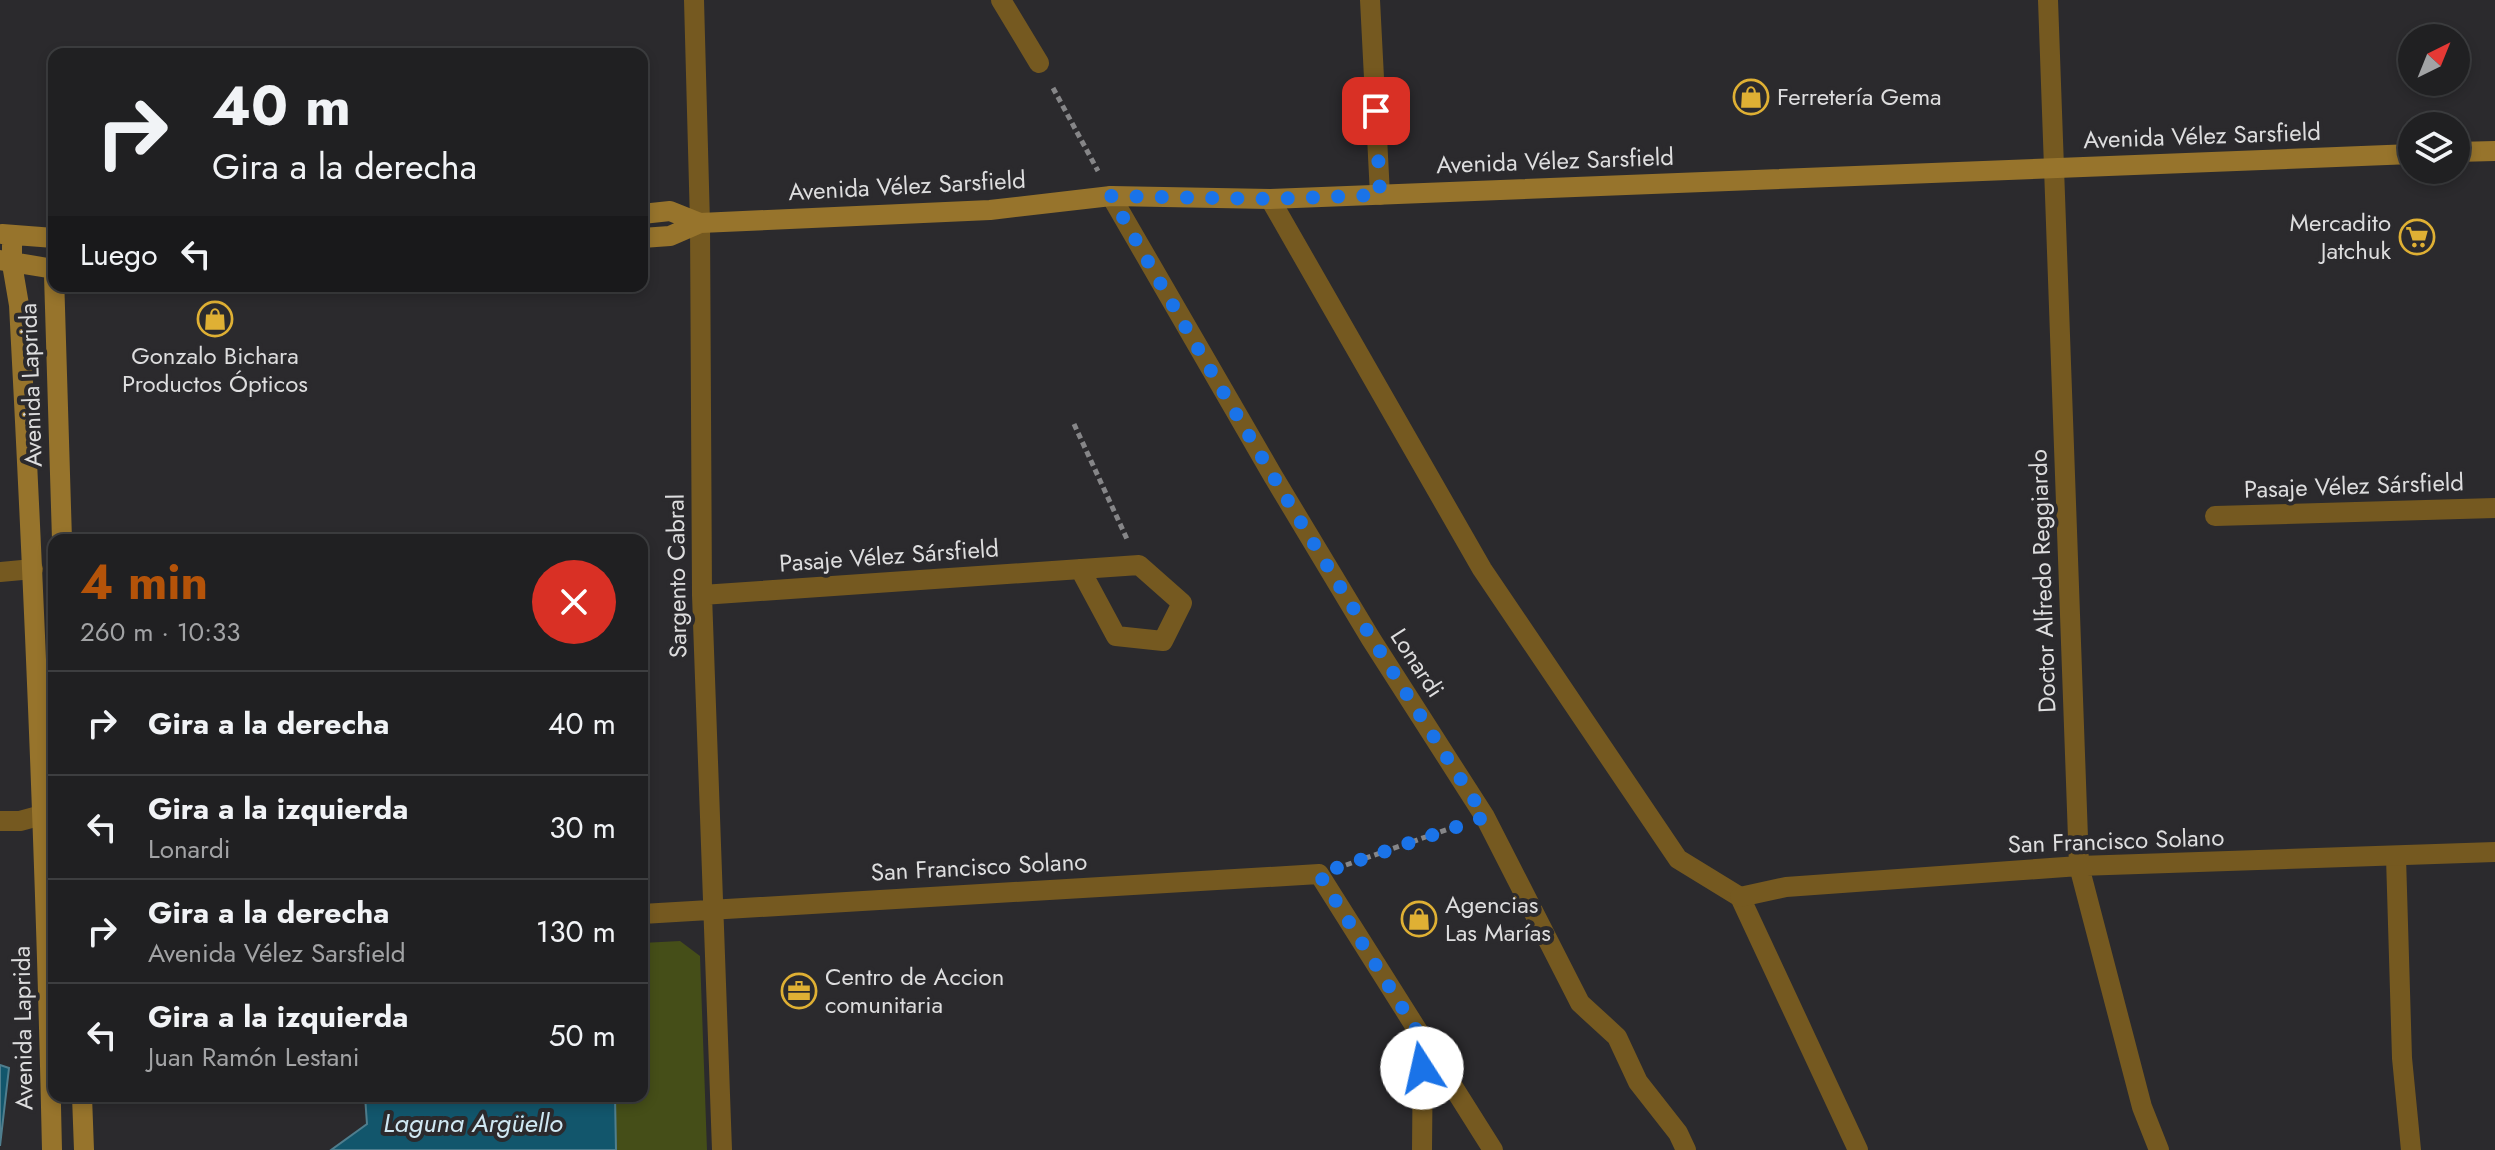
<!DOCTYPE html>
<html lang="es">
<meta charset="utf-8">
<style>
:root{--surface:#202022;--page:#28282a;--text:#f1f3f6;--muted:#a2a3a5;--line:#3d3e40;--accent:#b45309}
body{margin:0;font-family:Jost,sans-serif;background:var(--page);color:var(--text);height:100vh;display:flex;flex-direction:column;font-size:30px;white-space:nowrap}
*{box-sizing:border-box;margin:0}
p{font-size:26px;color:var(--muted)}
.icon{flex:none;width:44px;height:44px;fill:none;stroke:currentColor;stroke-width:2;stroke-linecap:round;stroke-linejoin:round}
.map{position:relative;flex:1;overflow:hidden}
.details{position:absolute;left:48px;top:534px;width:600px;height:568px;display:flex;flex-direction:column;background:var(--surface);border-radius:16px;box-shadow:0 4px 12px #0003,0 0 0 2px var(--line)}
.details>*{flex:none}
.top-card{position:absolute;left:48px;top:48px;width:600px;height:244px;border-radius:16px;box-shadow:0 4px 12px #0003,0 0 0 2px var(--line);background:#202022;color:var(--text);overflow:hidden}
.needle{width:52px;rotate:43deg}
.fabs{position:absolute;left:2398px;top:24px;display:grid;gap:16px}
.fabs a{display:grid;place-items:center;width:72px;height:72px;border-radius:50%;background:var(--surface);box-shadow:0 4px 12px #0003,0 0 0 2px var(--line);font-size:40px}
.pin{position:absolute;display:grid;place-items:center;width:68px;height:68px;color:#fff;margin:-34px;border-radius:16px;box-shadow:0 4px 12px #0006}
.me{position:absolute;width:88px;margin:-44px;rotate:350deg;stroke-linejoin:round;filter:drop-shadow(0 0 6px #0008)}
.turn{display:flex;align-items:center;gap:28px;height:168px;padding:0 32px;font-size:36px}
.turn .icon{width:104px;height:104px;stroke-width:2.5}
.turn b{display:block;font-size:56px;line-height:68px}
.then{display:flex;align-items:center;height:76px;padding:0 32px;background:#0003;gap:16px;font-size:30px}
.round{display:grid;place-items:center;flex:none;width:84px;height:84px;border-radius:42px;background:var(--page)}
.summary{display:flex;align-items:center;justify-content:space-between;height:136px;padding:0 32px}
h1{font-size:48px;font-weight:700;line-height:60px;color:var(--accent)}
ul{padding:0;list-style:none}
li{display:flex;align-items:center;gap:24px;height:104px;padding:0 32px;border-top:2px solid var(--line)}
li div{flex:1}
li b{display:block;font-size:30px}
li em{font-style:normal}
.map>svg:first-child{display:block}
.green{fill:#454e18}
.water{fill:#12566c;stroke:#4f7e8e;stroke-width:2}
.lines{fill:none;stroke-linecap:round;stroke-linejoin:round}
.path{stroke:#868688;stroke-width:5;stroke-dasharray:6 4;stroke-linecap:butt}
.lane{stroke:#755920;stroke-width:20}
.street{stroke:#755920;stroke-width:20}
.secondary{stroke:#97742c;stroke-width:20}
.route{stroke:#1a73e8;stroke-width:14;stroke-dasharray:0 25.2}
.labels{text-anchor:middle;stroke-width:8;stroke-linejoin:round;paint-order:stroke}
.poi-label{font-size:24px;fill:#ddddde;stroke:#2b2a2d;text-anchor:start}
.street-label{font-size:24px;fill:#ddddde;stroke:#2b2a2d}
.water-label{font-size:26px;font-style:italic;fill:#cfe8f3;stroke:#2b2a2d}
</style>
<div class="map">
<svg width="2495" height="1150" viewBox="0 0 2495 1150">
<rect width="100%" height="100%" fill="#2b2a2d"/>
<!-- green -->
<path class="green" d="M680 941 700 956 707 1150H616L615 1096H642V943Z"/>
<!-- water -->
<path class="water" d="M0 1065 9 1068 0 1146Z
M365 1096H615L616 1150H331L367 1124Z"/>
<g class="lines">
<!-- path -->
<path class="path" d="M1053 88 1098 171
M1074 424 1127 539
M1346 865 1457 826"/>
<!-- lane -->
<path class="lane" d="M1001 0 1039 63
M1111 196 1273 476 1371 639 1485 817 1580 1003 1617 1037 1638 1082 1678 1133 1686 1150
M1270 199 1482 569 1678 859 1740 897 1858 1150
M0 572 33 569
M0 821H20L42 815
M2396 857 2402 1058 2411 1150"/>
<!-- street -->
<path class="street" d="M694 0 700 223 702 595 722 1150
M1370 0 1380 195
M2048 0 2079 866 2142 1107 2159 1150
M2215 516 2495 508
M702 595 1139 565 1182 603 1163 641 1116 636 1080 569
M1740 897 1786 887 2079 866 2495 852
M642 914 1319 874 1493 1150
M1422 1150 1423 1041"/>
<!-- secondary -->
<path class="secondary" d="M2456 152 2495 151
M642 214 670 211 700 223
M2 234 54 238
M12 235V264L19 305C34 587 46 868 52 1150
M642 238 670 236 700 223 990 210 1111 196 1270 199 2412 154
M0 260 54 269
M54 275 62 540
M82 1096 84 1150"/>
</g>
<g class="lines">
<!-- route -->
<path class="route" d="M1376 111 1380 195 1270 199 1111 196C1229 407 1354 614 1485 817L1319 874 1423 1041 1422 1068"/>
</g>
<!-- icons -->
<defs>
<g id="shop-ring" transform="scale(1.8)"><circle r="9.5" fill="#2b2a2d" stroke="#dfb034" stroke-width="1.5"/><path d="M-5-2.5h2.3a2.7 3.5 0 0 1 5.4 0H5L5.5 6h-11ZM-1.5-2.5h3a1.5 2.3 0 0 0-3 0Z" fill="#dfb034"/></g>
<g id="supermarket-ring" transform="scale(1.8)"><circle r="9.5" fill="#2b2a2d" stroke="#dfb034" stroke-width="1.5"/><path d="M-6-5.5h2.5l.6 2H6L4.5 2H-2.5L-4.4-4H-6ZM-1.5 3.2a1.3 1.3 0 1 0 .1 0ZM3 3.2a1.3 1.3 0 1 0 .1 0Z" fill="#dfb034"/></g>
<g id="office-ring" transform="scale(1.8)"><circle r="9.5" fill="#2b2a2d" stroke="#dfb034" stroke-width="1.5"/><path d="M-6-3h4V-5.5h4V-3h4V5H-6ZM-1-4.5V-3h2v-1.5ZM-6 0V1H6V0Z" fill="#dfb034"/></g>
</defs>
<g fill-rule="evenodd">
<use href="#shop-ring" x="1751" y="97"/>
<use href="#supermarket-ring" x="2417" y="237"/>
<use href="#shop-ring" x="215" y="319"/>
<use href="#shop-ring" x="1419" y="919"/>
<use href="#office-ring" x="799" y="991"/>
</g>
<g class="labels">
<!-- poi labels -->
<g class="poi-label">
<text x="1777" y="105">Ferretería Gema</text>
<text x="2391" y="231" text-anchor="end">Mercadito<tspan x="2391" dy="28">Jatchuk</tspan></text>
<text x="215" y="364" text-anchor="middle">Gonzalo Bichara<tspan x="215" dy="28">Productos Ópticos</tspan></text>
<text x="1445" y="913">Agencias<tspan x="1445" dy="28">Las Marías</tspan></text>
<text x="825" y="985">Centro de Accion<tspan x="825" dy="28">comunitaria</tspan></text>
</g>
<!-- street labels -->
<g class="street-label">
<text transform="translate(2202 136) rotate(-2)" y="8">Avenida Vélez Sarsfield</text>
<text transform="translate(1555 161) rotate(-2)" y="8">Avenida Vélez Sarsfield</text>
<text transform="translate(907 186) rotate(-3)" y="8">Avenida Vélez Sarsfield</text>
<text transform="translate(31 385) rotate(-92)" y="8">Avenida Laprida</text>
<text transform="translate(2354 486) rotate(-2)" y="8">Pasaje Vélez Sársfield</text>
<text transform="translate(889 556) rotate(-4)" y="8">Pasaje Vélez Sársfield</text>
<text transform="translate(677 576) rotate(-91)" y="8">Sargento Cabral</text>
<text transform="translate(2043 581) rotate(-92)" y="8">Doctor Alfredo Reggiardo</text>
<text transform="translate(1417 663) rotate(57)" y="8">Lonardi</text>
<text transform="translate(2116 841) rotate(-2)" y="8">San Francisco Solano</text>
<text transform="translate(979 867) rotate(-3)" y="8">San Francisco Solano</text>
<text transform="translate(23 1028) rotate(-91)" y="8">Avenida Laprida</text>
</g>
<!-- water labels -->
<g class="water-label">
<text x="473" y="1132">Laguna Argüello</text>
</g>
</g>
</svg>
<div class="fabs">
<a><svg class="needle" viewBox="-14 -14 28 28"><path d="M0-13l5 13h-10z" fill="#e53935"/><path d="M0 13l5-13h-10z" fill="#a2a3a5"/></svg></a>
<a><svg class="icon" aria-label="layers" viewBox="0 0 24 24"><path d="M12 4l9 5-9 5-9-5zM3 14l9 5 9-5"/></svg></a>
</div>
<div class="pin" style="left:1376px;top:111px;background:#d93025"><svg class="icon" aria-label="arrive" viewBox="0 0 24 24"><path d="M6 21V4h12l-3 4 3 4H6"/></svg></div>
<svg class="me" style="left:1422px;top:1068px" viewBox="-20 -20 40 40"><circle r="19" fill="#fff"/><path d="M0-13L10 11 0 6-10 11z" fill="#1a73e8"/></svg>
<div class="top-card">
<div class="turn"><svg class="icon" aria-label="right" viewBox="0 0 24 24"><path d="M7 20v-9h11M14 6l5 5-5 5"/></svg><div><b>40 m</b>Gira a la derecha</div></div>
<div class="then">Luego<svg class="icon" aria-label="left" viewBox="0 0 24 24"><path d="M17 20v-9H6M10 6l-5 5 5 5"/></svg></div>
</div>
<section class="details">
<div class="summary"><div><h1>4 min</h1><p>260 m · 10:33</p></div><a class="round" style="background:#d93025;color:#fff"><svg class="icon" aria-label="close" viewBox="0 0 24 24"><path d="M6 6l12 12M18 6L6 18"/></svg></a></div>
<ul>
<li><svg class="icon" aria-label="right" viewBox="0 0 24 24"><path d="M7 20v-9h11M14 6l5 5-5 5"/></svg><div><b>Gira a la derecha</b></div><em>40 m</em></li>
<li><svg class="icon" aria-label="left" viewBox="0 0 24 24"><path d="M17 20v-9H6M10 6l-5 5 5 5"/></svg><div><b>Gira a la izquierda</b><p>Lonardi</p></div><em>30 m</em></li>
<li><svg class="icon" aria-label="right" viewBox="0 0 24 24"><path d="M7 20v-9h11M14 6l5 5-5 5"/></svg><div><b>Gira a la derecha</b><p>Avenida Vélez Sarsfield</p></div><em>130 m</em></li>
<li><svg class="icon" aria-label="left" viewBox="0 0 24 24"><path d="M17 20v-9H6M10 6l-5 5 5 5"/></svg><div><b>Gira a la izquierda</b><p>Juan Ramón Lestani</p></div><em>50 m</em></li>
</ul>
</section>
</div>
